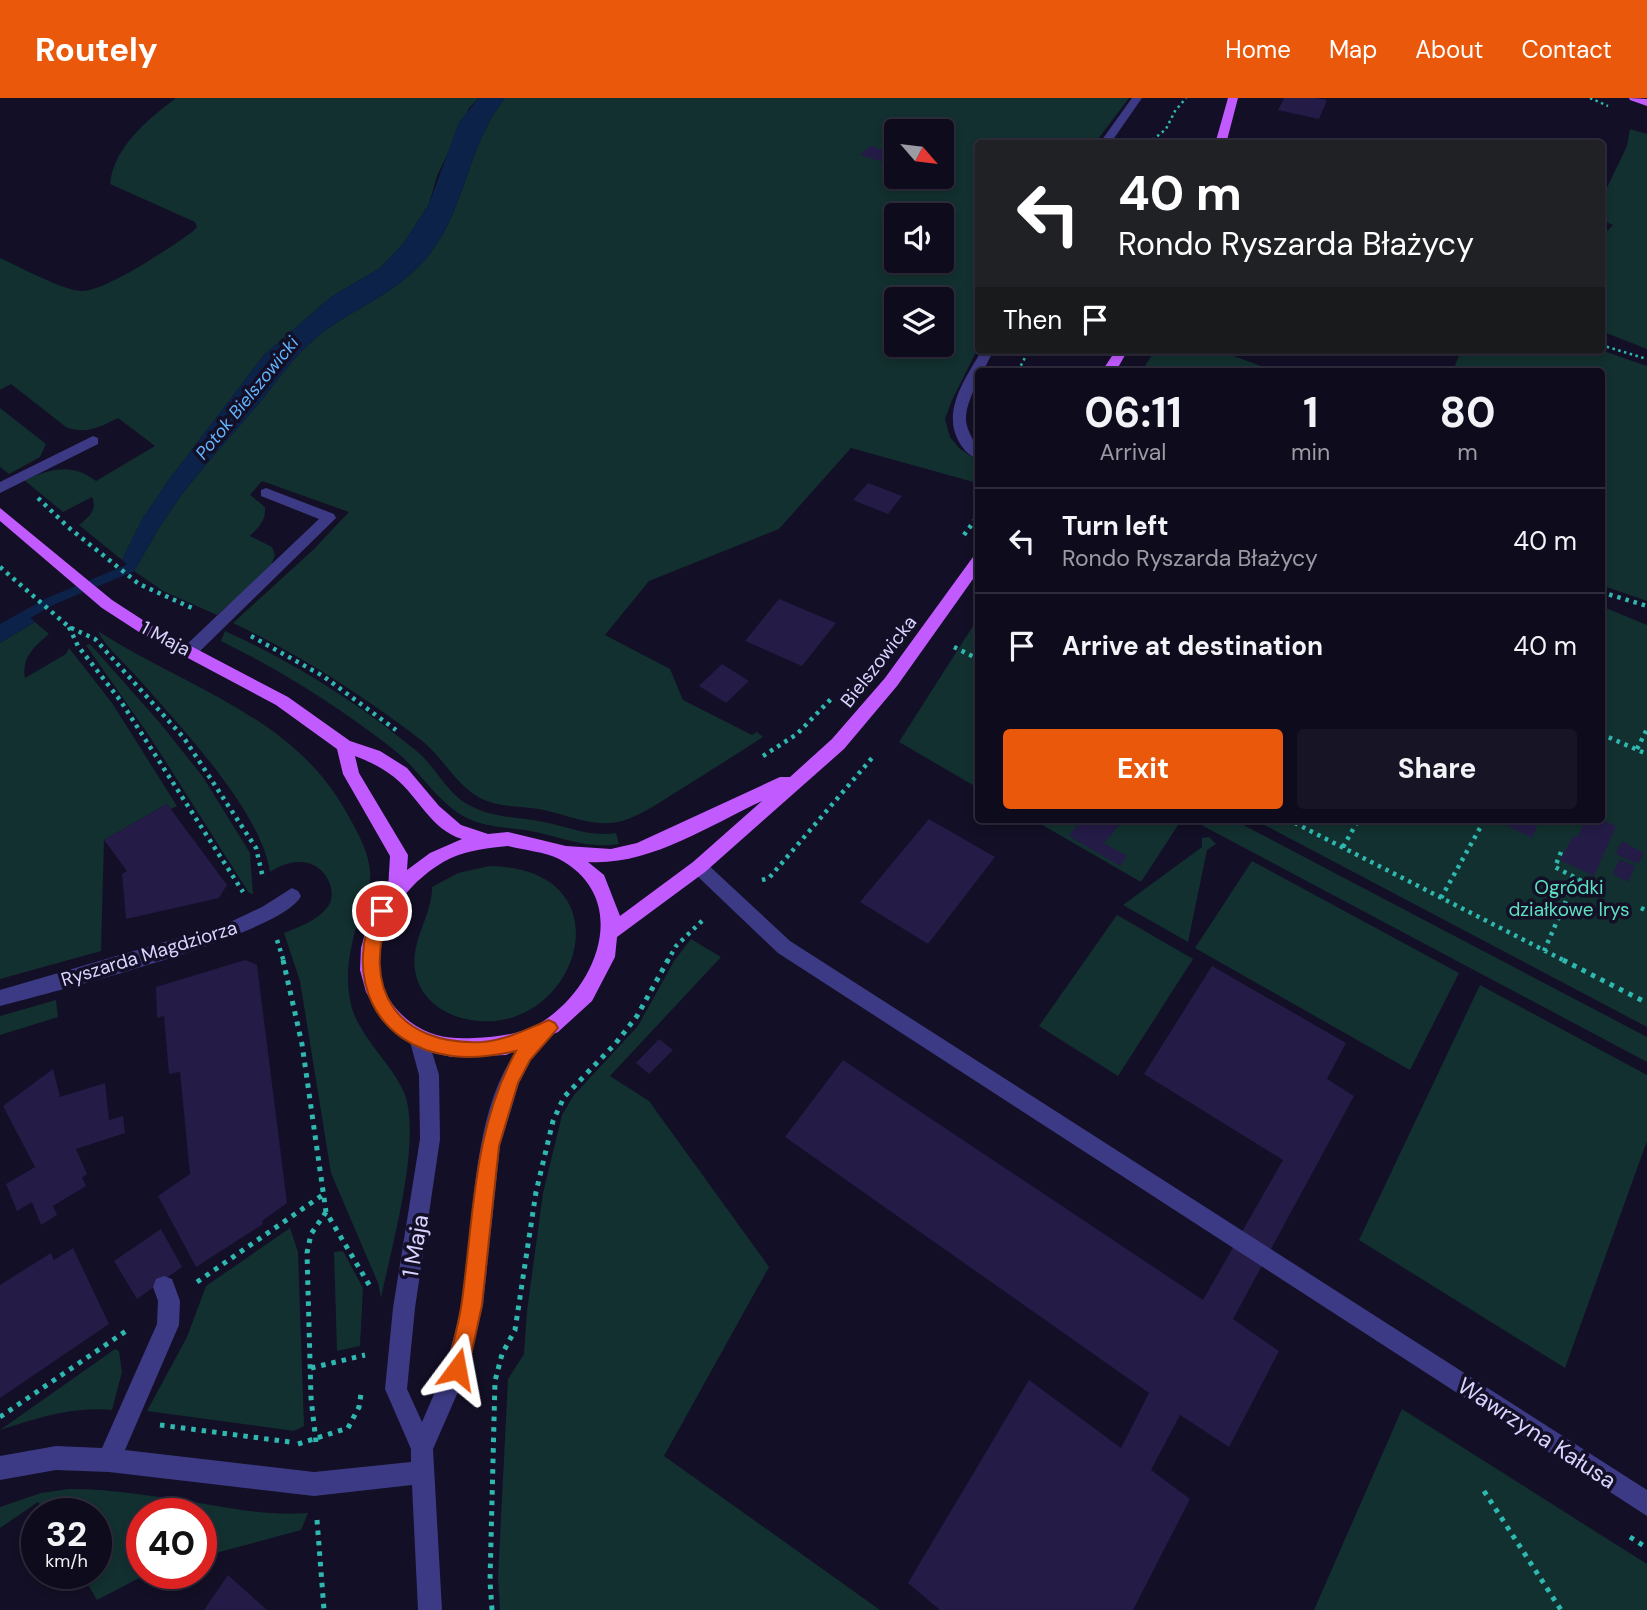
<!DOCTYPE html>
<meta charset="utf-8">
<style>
:root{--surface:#0e0b1c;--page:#171425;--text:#f1f3f6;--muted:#9b9ba3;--line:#2e2b3b;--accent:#ea580c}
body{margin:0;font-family:"DM Sans",sans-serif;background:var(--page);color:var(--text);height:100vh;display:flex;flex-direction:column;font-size:26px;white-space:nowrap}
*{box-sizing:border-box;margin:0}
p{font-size:23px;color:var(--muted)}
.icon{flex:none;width:38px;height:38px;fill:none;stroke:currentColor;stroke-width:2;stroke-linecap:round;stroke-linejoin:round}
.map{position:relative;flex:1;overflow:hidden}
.side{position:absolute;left:975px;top:270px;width:630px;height:455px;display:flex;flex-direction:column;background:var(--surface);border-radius:7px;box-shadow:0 4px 10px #0003,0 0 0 2px var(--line)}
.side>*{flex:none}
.banner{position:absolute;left:975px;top:42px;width:630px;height:214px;border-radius:7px;box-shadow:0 4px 10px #0003,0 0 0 2px var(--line);background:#202124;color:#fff;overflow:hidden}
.needle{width:46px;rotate:118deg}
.fabs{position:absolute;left:884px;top:21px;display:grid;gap:14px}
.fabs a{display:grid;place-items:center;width:70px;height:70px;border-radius:7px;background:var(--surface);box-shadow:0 4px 10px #0003,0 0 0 2px var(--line);font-size:35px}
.speed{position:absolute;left:21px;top:1400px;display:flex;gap:14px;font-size:35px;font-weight:700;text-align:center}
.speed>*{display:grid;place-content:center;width:91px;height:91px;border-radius:50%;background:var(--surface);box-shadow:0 4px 10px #0003,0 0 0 2px var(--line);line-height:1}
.speed small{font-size:18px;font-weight:400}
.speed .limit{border:10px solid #d22;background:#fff;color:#111}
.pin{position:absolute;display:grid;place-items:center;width:60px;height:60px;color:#fff;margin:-30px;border:4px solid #fff;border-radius:50%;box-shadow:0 2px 7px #0007}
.me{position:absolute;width:77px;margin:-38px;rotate:13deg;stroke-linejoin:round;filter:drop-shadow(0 0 5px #0008)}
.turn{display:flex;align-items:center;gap:24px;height:147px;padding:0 28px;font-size:32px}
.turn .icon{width:91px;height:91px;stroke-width:2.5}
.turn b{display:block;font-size:49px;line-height:60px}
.then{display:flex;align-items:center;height:66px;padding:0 28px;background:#0003;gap:14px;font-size:26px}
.eta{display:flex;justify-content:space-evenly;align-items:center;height:119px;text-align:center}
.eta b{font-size:42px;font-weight:700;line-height:49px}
.primary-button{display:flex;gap:14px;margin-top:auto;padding:14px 28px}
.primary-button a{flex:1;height:80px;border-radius:7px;background:var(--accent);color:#fff;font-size:28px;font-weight:700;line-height:80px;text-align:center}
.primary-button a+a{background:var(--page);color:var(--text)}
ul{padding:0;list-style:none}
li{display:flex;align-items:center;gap:21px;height:105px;padding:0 28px;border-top:2px solid var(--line)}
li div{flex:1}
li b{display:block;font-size:26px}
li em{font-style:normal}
header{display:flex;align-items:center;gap:42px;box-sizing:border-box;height:98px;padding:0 35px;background:var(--accent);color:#fff}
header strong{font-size:33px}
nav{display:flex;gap:38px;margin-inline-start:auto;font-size:24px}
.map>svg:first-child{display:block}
.green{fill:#12302f;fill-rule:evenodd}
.water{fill:#0c2248}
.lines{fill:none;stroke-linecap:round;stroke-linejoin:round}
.stream{fill:#0c2248;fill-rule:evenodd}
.building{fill:#241b47}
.path-far2{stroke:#2fb8b0;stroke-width:2.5;stroke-dasharray:2.5 3.5;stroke-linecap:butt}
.path-far1{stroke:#2fb8b0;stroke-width:4.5;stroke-dasharray:3.5 5;stroke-linecap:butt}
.path{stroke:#2fb8b0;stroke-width:5;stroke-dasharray:4.5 6;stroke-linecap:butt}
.minor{fill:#3d3a85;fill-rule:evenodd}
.major{fill:#c25bff;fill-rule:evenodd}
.route{fill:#ea580c;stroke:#983908;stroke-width:2}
.labels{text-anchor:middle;stroke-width:7;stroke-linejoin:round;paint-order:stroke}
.far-water-label{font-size:18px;font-style:italic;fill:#62b6ff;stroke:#130f26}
.street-label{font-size:19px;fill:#d9d4ff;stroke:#130f26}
.park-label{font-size:19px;fill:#5fe0c0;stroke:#130f26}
.near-street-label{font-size:23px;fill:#d9d4ff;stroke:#130f26}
</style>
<header>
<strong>Routely</strong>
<nav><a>Home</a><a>Map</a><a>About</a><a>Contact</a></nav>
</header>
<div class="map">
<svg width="1647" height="1512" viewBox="0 0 1647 1512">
<rect width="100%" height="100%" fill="#130f26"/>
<!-- green -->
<path class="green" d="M176 0H479L469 10 437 78 429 106 403 146 380 170 331 199 264 257 168 383 143 420 122 462 79 427C88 420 98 412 92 399L63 414 24 382C51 371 72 364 96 383L155 348 118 320C100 329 86 337 66 329L11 286 0 292V160C20 169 62 192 81 193 105 194 171 149 192 134L197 129 195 124 110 86C114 49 147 22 176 0Z
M505 0H1129L1095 45 978 46V250L952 302 945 321 950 339 959 350 978 363 977 385 851 350 779 431 649 483 605 537 670 571 683 602 752 637 757 634 763 639C735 657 707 675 678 693 660 704 642 717 622 723 594 730 571 718 544 712 524 708 501 710 482 701 457 689 443 659 421 642 362 597 300 557 233 525L313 452 349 414 262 383 250 397 265 409C266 422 259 429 250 438L272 449 275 457 270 470 217 517 163 493 134 473C146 453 157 432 170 413 195 377 226 344 255 310 273 289 289 264 310 245 344 214 390 200 422 165 466 118 465 50 505 0ZM896 33H942V79H896ZM896 117H942V163H896ZM896 201H942V247H896Z
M1630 31 1647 36V251L1601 233V140L1613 127 1601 122V102L1627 48Z
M1155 252H1217L1275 273H1142Z
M1461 252H1601L1647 268V503L1601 487V273H1453Z
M0 310 46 346 40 359 9 376 0 369Z
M1601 508 1647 527V929L1253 721H1601Z
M978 520V690L899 644Z
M35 524 49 536C35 548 21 560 25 580L66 556 69 550 112 605 177 708 171 711 167 706 104 742 101 853 0 881V545Z
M98 533C187 591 296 618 349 719 358 735 368 753 370 772 372 786 365 800 361 813 352 842 344 871 350 902 356 936 389 962 403 992 424 1037 391 1150 381 1200L378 1185 331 1075 300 883 284 835C297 830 316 823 326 811 339 797 328 772 311 766 298 761 281 766 270 774 261 712 177 625 136 578 125 565 105 549 98 533Z
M225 533C294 564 361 607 419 655 437 671 448 697 471 708 493 720 519 719 544 724 569 729 589 739 616 735L619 746C584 751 563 739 530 733 509 729 486 730 467 720 437 705 420 672 393 651 339 609 282 573 221 543Z
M90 546 160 625 203 679 250 755 253 796 249 795 150 639 86 547Z
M1032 721H1182L1141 784Z
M1190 721H1232L1647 939V964Z
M1209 739 1216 746 1207 752 1188 844 1123 807 1202 749V740Z
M1252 763 1459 875 1410 972 1195 850Z
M490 768C640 771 571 957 455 918 436 911 420 896 416 877 408 845 432 820 432 789L458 775Z
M1117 817 1193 861 1118 978 1039 928Z
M691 841 721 859 610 978 649 1003 769 1169 664 1358 880 1512H500L498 1479 508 1281 524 1256 527 1213 543 1095 562 1017 574 997 638 928 674 863Z
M1480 887 1647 977V1043L1565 1270 1359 1142Z
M56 902 58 919 0 937V918Z
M290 1130 298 1154 304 1328 294 1333 147 1313 187 1239 206 1188Z
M343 1153 363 1190 360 1248 337 1253 334 1154Z
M115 1251 119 1253 122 1274 112 1312C74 1308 36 1320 0 1332Z
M1402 1311 1647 1466V1512H1314Z
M69 1391C115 1391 160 1399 205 1406 240 1412 273 1418 308 1415L301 1432 201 1459V1416H142V1475H149L97 1502 81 1475H96V1416H46L38 1404 0 1430V1409L41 1395Z"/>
<!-- water -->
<path class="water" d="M479 0H505C465 50 466 118 422 165 390 200 344 214 310 245 289 264 273 289 255 310 226 344 195 377 170 413 157 432 146 453 134 473L122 462 143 420 168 383 264 257 331 199 380 170 403 146 429 106 459 24Z
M23 513 35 524 0 545V527Z"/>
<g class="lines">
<!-- stream -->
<path class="stream" d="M138 450 144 454 135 473 55 506 0 537V526L47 500 126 467 134 451Z"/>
</g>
<!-- building -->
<path class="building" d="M1284 0H1316L1327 2 1319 21 1278 12Z
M870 48 896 56V68L860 57Z
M868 385 902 398 888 416 853 402Z
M779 501 836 525 802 568 745 543Z
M722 566 749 583 726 605 699 588Z
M167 706 227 787 219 800 126 821 122 776 127 773 104 742Z
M929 721 995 759 928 846 860 804Z
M1082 721H1115L1122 724 1104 745 1127 758 1120 768 1069 738Z
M1493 721H1535L1539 723 1532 740Z
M1586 721H1600L1616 728 1594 778 1560 762 1573 738 1577 740Z
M1622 743 1644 755 1638 766 1616 756Z
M1620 761 1635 768 1628 784 1613 776Z
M245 862 257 867 287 1105 262 1123 263 1126 196 1169 158 1098 190 1076 180 974 169 976 164 918 157 920 156 889Z
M1212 868 1346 945 1327 981 1354 998 1233 1221 1279 1253 1229 1349 1180 1317 1151 1372 1190 1401 1133 1512H940L908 1485 1029 1282 1121 1350 1149 1295 785 1039 843 962 1203 1202 1283 1062 1144 976Z
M659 941 673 952 649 976 636 965Z
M53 971 60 999 105 985 109 1022 123 1018 125 1035 76 1051 87 1076 82 1080 86 1088 53 1108 57 1117 41 1127 32 1104 17 1113 6 1086 35 1069 3 1008Z
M161 1131 182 1169 137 1201 114 1163Z
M73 1150 109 1226 0 1300V1187L51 1155 54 1162Z
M228 1477 267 1512H204Z"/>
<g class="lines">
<!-- path-far2 -->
<path class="path-far2" d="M1590 0 1608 8
M1148 46 1166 31 1175 13 1186 0
M1601 247 1647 261
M1018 273 1029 252"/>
<!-- path-far1 -->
<path class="path-far1" d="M38 400 68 429 139 486 192 510
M964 437 978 418
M0 469 69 529 95 541 184 640 256 750 263 780
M1601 494 1647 508
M69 529 78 548 120 602 243 794
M251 538 323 578 396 632
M954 549 978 561
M1601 636 1647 656
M1637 651 1647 631
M763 658 797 636 831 601
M1287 721 1567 864
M1343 749 1359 721
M1561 754 1555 769 1589 787
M762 782 769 780 872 660
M1441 800 1485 721
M1641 810 1647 813
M277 842 284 864
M1544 853 1576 780
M667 864 676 848 705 820"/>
<!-- path -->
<path class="path" d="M283 862 302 946 326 1114 371 1190
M1563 862 1647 905
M197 1184 324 1096
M311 1270 365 1257
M0 1319 126 1233
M160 1327 290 1344
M316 1344 311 1300 307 1155 311 1136 326 1114
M298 1346 348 1330 359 1309 361 1296
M1484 1393 1561 1512
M317 1422 324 1512
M1630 1439 1647 1450
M492 1512 490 1483 495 1283 502 1256 515 1232 536 1094 553 1023 564 999 615 946 637 918 668 862"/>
<!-- minor -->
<path class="minor" d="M1132 0H1142L1110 46H1099Z
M982 252H994L983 273H978C978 289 967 302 966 318 965 336 979 344 978 361 969 358 962 350 958 342 942 311 967 278 982 252Z
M93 338 98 340V346L0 395V384Z
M266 390 334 416 336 420 196 557H184L182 553 184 549 319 421 261 398V392Z
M699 762 705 764 790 843 1647 1392V1418L778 855 693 774 690 769 693 764Z
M292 790 298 793 301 798C282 837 51 894 0 908V892L226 826 262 809Z
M549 921 556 924 559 930 531 962 519 985 500 1048 483 1207 468 1271 433 1351 442 1512H418L412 1387 314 1398 109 1374 56 1372 0 1382V1358L56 1348 102 1350 157 1226 158 1203 153 1189 156 1181 164 1178 172 1181 180 1203 179 1227 125 1352 314 1374 411 1364V1351L385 1291 393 1210 420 1041 419 977 409 940 412 934 419 931 426 934 439 977 440 1041 415 1210 407 1291 422 1324C439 1286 453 1250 461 1208 476 1128 468 1000 529 938 535 931 540 925 549 921Z"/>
<!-- major -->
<path class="major" d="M1228 0H1238L1226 46H1215Z
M1629 0 1647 1V8L1630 2Z
M1116 252H1128L1116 273H1102Z
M0 410 112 502 149 526 288 599 350 643 380 653 407 670 439 708 461 727 488 736 508 734 566 748 611 751 637 745 780 679H790L832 641 885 580 973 459 978 458V474L897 588 844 651 705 774 617 839 615 859 592 903 558 934 506 957 452 959 434 955 402 940 381 921 366 894 360 872 361 850 367 828 388 792 390 758 343 676 337 651 276 607 139 534 102 510 0 423ZM355 658C369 663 382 670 394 679 419 699 430 731 462 741L430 755 407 772 408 757 359 675ZM762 703 693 764 620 818 604 777 588 764C649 768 708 728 762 703ZM508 748C524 752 545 754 559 761 630 799 600 885 545 922 524 936 499 939 474 940 449 941 430 939 409 923 346 873 391 789 451 760 469 752 489 750 508 748Z"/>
</g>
<!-- route -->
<path class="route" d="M382 806 387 808 390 813C360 890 397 948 482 944 507 942 527 931 549 922L555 925 558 930 530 962 518 985 499 1048 482 1207 468 1271 465 1278 457 1281 450 1278 447 1271C452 1249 459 1226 462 1203 474 1116 473 1032 516 953 494 958 474 961 452 958 373 948 343 876 376 808Z"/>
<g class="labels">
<!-- far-water labels -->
<g class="far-water-label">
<text transform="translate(247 300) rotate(-51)" y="6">Potok Bielszowicki</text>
</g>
<!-- street labels -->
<g class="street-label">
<text transform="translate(166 540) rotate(28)" y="7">1 Maja</text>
<text transform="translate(878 563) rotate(-52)" y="7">Bielszowicka</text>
<text transform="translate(149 855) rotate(-17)" y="7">Ryszarda Magdziorza</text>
</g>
<!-- park labels -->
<g class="park-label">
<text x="1569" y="796">Ogródki<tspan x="1569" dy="22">działkowe Irys</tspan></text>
</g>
<!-- near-street labels -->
<g class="near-street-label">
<text transform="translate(415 1148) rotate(-80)" y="8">1 Maja</text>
<text transform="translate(1537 1335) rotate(33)" y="8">Wawrzyna Kałusa</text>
</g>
</g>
</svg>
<div class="fabs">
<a><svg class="needle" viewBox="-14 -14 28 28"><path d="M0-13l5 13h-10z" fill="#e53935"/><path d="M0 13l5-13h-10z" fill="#9b9ba3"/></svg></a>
<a><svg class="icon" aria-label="sound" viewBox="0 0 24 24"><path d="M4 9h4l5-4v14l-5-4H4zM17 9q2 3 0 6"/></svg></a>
<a><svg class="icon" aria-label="layers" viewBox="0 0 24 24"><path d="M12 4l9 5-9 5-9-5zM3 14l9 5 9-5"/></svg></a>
</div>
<div class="speed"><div>32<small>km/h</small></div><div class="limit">40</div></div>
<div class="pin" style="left:382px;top:813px;background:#d93025"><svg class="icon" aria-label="arrive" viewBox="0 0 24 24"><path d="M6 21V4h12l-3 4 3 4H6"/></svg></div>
<svg class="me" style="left:457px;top:1271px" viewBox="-20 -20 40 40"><path d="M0-17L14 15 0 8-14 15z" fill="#ea580c" stroke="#fff" stroke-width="4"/></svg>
<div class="banner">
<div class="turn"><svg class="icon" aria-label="left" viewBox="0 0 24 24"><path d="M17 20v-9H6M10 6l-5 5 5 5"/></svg><div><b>40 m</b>Rondo Ryszarda Błażycy</div></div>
<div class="then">Then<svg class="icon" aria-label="arrive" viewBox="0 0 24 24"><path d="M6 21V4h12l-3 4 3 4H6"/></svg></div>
</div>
<section class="side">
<div class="eta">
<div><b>06:11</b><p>Arrival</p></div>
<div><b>1</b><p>min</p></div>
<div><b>80</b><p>m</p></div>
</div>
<ul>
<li><svg class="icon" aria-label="left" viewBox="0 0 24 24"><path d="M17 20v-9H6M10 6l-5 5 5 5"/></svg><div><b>Turn left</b><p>Rondo Ryszarda Błażycy</p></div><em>40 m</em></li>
<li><svg class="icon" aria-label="arrive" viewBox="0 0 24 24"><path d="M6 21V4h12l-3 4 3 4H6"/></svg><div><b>Arrive at destination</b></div><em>40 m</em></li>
</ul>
<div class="primary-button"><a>Exit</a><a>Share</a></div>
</section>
</div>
